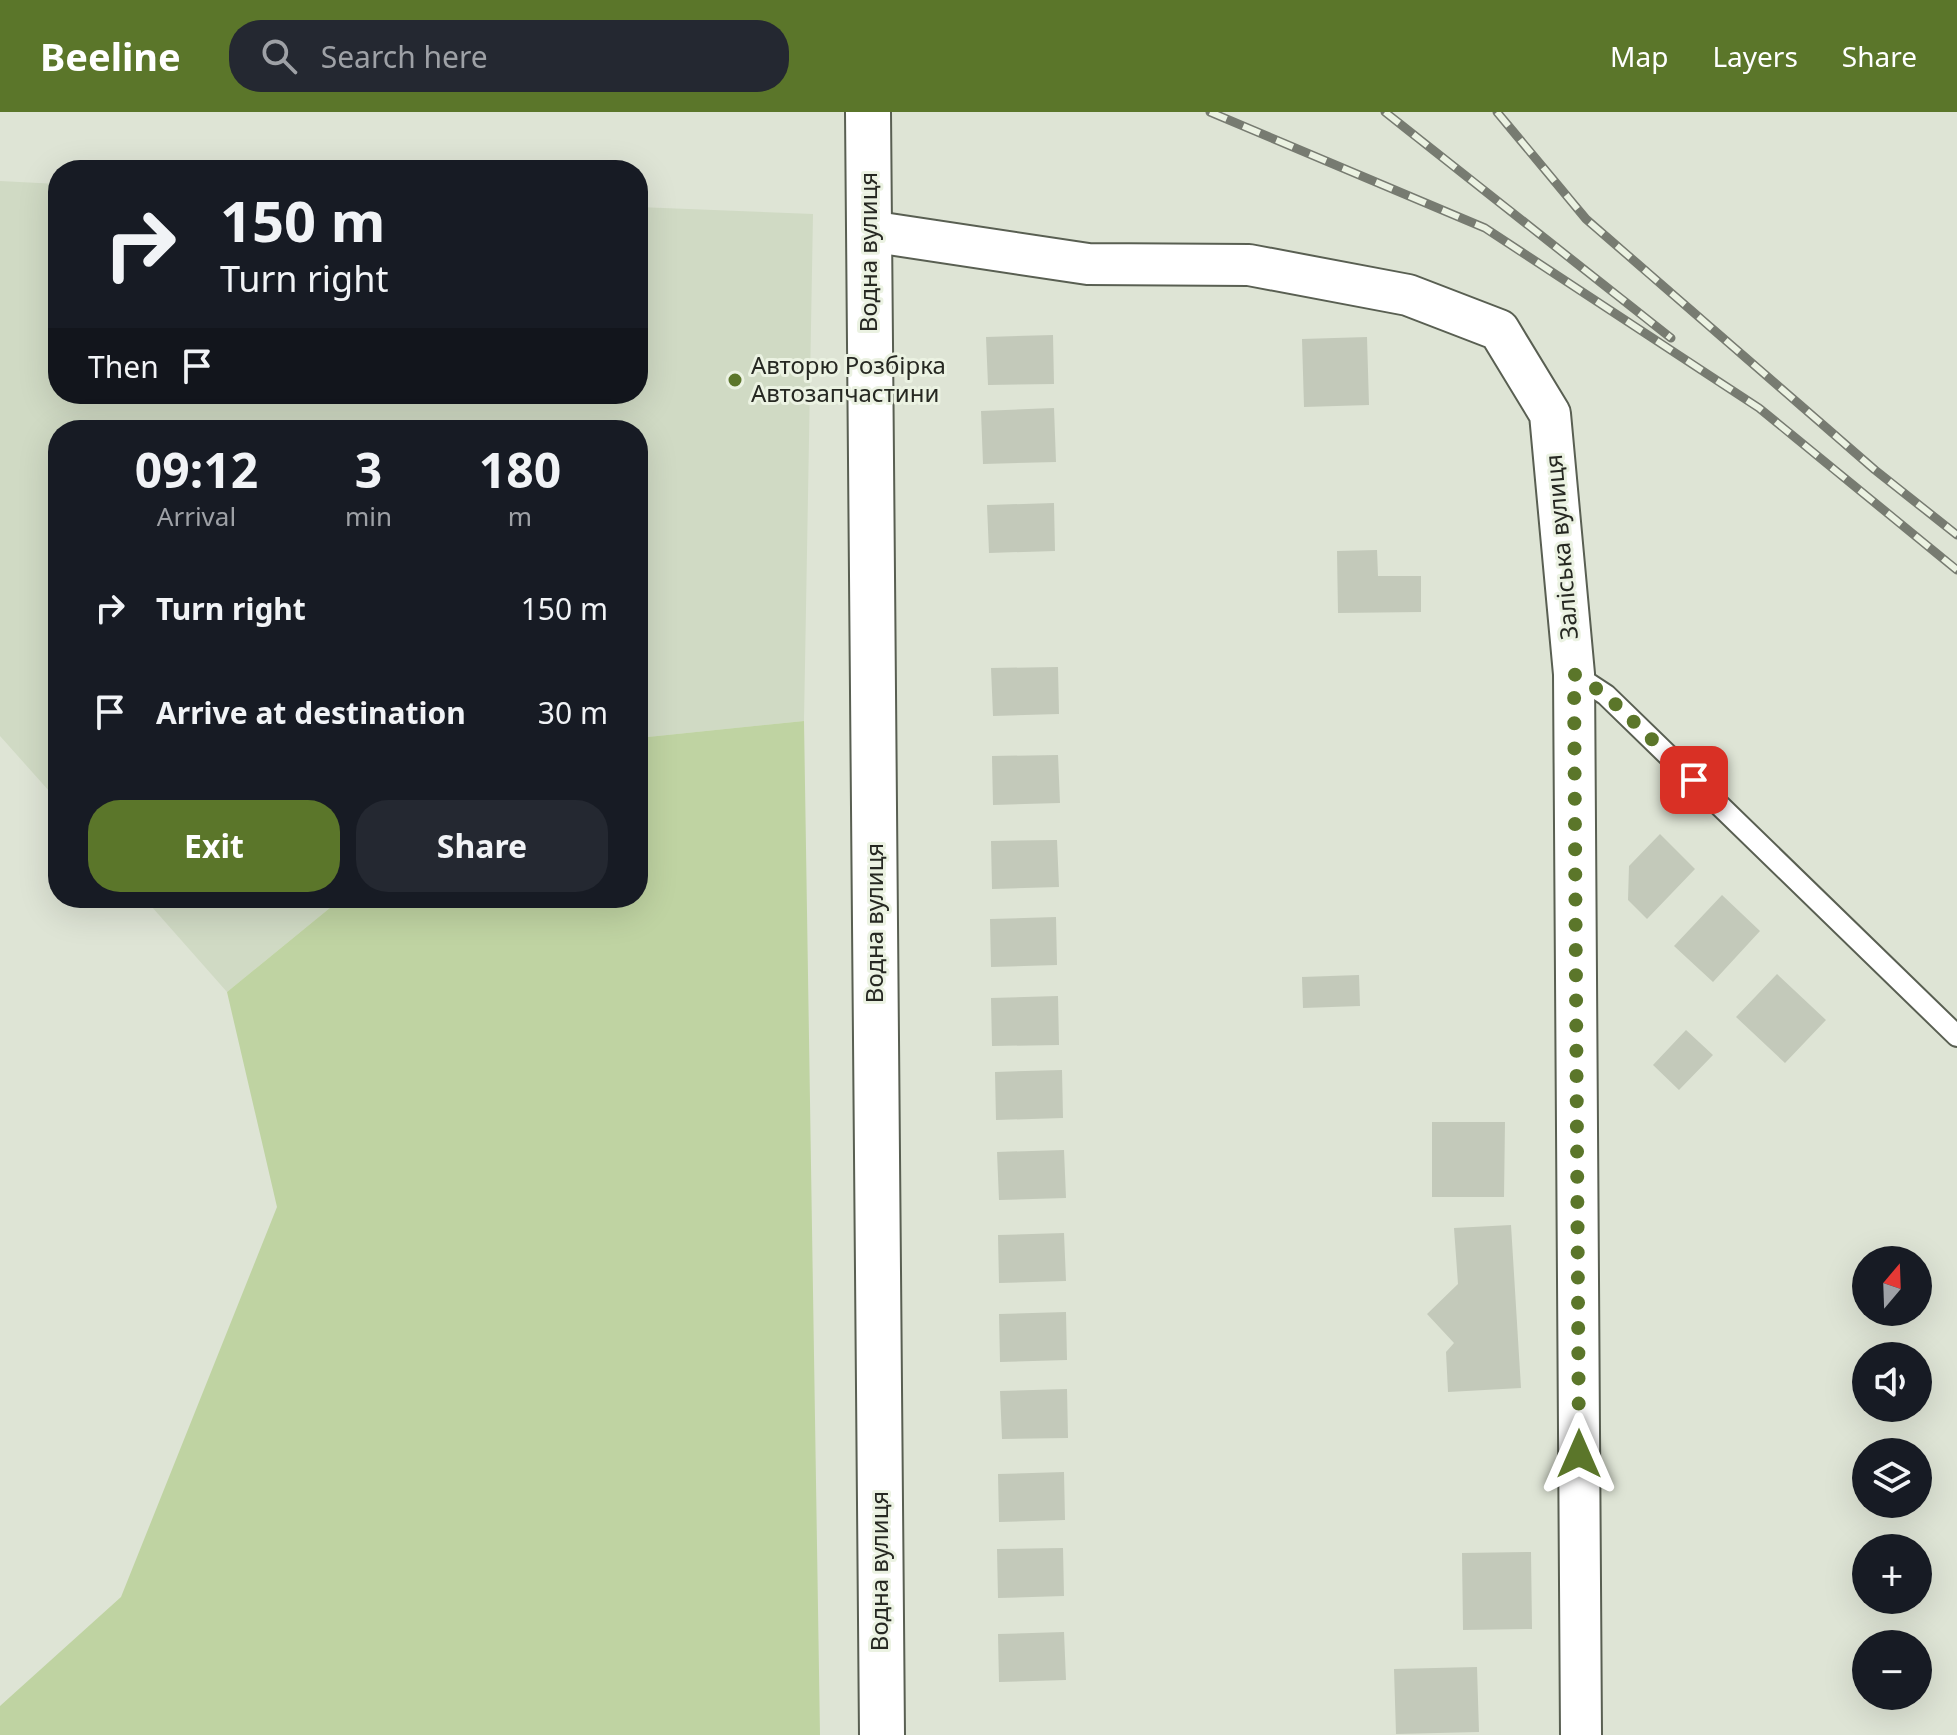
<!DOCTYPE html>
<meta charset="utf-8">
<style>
:root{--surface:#171b24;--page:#242831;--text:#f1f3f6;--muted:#9ea1a6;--accent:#5b762a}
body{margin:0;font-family:"Noto Sans",sans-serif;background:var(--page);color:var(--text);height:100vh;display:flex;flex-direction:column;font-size:30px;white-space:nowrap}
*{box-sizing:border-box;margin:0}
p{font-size:26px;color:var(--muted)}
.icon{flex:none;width:44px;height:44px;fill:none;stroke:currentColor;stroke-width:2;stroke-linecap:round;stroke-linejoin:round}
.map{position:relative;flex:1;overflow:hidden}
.side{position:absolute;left:48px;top:308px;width:600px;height:488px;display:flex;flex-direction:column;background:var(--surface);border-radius:32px;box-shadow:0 8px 32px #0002}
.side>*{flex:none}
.top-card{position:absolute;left:48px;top:48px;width:600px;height:244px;border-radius:32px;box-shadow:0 8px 32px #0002;background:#171b24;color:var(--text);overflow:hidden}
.needle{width:52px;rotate:19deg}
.buttons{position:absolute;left:1852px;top:1134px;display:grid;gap:16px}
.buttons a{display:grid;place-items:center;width:80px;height:80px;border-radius:50%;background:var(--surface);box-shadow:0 8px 32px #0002;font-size:40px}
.pin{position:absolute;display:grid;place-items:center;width:68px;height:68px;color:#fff;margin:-34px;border-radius:16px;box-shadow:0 4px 12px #0006}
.me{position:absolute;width:88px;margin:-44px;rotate:0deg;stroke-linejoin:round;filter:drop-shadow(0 0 6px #0008)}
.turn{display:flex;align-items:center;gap:28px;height:168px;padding:0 40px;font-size:36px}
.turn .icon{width:104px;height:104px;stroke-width:2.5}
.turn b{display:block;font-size:56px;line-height:68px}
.then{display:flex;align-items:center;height:76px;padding:0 40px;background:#0003;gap:16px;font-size:30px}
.eta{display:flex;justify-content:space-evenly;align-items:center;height:136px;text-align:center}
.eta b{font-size:48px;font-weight:700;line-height:56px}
.cta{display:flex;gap:16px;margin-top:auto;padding:16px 40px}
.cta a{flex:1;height:92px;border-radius:32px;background:var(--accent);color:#fff;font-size:32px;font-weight:700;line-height:92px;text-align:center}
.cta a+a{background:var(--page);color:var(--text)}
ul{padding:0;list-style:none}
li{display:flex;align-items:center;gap:24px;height:104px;padding:0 40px}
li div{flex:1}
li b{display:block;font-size:30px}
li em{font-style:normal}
header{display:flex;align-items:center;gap:48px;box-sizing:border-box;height:112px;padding:0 40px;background:var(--accent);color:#fff}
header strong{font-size:38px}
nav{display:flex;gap:44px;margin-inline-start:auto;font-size:28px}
.search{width:560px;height:72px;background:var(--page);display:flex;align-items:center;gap:20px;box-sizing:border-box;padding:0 28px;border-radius:32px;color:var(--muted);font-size:30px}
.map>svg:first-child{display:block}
.built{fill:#d0dac4}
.green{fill:#bfd3a2}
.building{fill:#c3c9ba}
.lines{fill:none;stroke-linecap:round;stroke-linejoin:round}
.service-casing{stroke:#595f52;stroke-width:24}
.minor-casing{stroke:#595f52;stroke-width:44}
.tertiary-casing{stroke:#595f52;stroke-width:48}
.service{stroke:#fff;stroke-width:20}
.minor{stroke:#fff;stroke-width:40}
.tertiary{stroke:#fff;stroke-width:44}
.rail-casing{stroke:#777b71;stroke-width:9}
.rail{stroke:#ebf2e2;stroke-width:6;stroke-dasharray:18;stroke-linecap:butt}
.route{stroke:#5b762a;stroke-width:14;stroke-dasharray:0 25.2}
.poi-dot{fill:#5b762a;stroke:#ebf2e2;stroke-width:3}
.labels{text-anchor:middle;stroke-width:6;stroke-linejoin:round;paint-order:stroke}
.street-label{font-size:24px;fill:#262822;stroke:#ebf2e2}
.poi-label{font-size:24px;fill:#262822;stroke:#ebf2e2;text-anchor:start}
</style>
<header>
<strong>Beeline</strong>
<div class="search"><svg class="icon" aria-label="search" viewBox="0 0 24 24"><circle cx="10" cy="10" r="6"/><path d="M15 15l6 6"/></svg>Search here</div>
<nav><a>Map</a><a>Layers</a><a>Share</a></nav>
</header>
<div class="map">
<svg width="1957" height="1623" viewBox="0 0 1957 1623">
<rect width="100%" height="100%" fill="#dee4d5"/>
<!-- built -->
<path class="built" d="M0 69 58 72V282H638V95L813 102 804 609 638 626V318H58V689L0 624Z
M144 786H342L227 880Z"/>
<!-- green -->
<path class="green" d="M804 609 820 1623H0V1594L121 1485 277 1095 227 880 342 786H638V626Z"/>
<!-- building -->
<path class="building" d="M1053 223 1054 272 988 273 986 225Z
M1367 225 1369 293 1304 295 1302 227Z
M1054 296 1056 350 983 352 981 299Z
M1054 391 1055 439 989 441 987 393Z
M1377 438 1378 464H1421V500L1338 501 1337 439Z
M1058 555 1059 602 993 604 991 556Z
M1058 643 1060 691 993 693 992 644Z
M1660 722 1695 757 1647 807 1628 788 1629 754Z
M1057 728 1059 775 992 777 991 729Z
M1722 783 1760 819 1713 870 1674 834Z
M1056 805 1057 853 991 855 990 807Z
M1777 862 1826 908 1785 951 1736 905Z
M1359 863 1360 894 1303 896 1302 865Z
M1058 884 1059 933 992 934 991 886Z
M1686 918 1713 943 1679 978 1653 953Z
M1062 958 1063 1006 996 1008 995 960Z
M1432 1010H1505L1504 1085H1432Z
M1064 1038 1066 1086 999 1088 997 1040Z
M1511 1113 1521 1276 1448 1280 1446 1240 1454 1231 1427 1202 1458 1172 1454 1116Z
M1064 1121 1066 1169 999 1171 998 1123Z
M1066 1200 1067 1248 1000 1250 999 1202Z
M1067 1277 1068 1326 1002 1327 1000 1279Z
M1064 1360 1065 1408 999 1410 998 1362Z
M1063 1436 1064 1484 998 1486 997 1437Z
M1531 1440 1532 1517 1463 1518 1462 1441Z
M1064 1520 1066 1568 999 1570 998 1522Z
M1477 1555 1479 1620 1396 1622 1394 1557Z"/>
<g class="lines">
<!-- service casing -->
<g class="service-casing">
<path id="service" d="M1574 562 1606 583 1957 924"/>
</g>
<!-- minor casing -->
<g class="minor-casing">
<path id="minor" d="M869 119 1088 152 1249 153 1408 183 1499 218 1550 302 1574 562 1581 1623"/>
</g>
<!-- tertiary casing -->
<g class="tertiary-casing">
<path id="tertiary" d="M868 0 882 1623"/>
</g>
<!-- service -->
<use href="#service" class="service"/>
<!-- minor -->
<use href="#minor" class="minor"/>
<!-- tertiary -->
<use href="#tertiary" class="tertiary"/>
<!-- rail casing -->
<g class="rail-casing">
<path id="rail" d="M1210 0 1485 116 1759 296 1957 458
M1385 0 1671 226
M1497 0 1586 107 1875 358 1957 423"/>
</g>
<!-- rail -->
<use href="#rail" class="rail"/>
</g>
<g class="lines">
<!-- route -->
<path class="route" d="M1579 1342 1574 562 1606 583 1694 668"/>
</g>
<!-- markers -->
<circle class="poi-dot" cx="735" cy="268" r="8"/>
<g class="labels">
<!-- street labels -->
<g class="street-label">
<text transform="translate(869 140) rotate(-90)" y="8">Водна вулиця</text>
<text transform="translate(1562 435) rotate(-95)" y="8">Заліська вулиця</text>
<text transform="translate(875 811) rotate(-90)" y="8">Водна вулиця</text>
<text transform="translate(880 1459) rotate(-90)" y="8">Водна вулиця</text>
</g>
<!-- poi labels -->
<g class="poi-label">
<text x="751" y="262">Авторю Розбірка<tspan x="751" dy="28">Автозапчастини</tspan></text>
</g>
</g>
</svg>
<div class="buttons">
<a><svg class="needle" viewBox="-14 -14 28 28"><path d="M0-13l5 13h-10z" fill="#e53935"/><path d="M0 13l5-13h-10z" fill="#9ea1a6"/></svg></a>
<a><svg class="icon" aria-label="sound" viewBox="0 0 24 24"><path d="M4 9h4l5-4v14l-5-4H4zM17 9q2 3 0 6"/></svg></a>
<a><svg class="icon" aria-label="layers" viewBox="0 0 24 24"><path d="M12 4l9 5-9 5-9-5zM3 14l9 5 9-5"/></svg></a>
<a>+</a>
<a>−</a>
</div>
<div class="pin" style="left:1694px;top:668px;background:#d93025"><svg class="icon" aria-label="arrive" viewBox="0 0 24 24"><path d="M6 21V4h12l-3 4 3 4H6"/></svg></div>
<svg class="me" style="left:1579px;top:1342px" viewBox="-20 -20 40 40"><path d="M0-17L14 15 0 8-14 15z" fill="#5b762a" stroke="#fff" stroke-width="4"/></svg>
<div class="top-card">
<div class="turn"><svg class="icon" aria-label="right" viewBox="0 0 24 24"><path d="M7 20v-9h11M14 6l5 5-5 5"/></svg><div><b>150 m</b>Turn right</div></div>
<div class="then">Then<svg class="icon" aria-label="arrive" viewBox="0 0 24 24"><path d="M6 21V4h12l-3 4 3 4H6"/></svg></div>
</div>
<section class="side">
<div class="eta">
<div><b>09:12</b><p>Arrival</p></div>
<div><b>3</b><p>min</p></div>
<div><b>180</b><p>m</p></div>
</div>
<ul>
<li><svg class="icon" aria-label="right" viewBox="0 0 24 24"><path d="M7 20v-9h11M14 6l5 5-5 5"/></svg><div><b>Turn right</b></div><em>150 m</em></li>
<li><svg class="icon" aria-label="arrive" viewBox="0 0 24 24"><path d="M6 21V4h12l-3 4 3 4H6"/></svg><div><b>Arrive at destination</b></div><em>30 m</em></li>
</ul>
<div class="cta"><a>Exit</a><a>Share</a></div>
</section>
</div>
